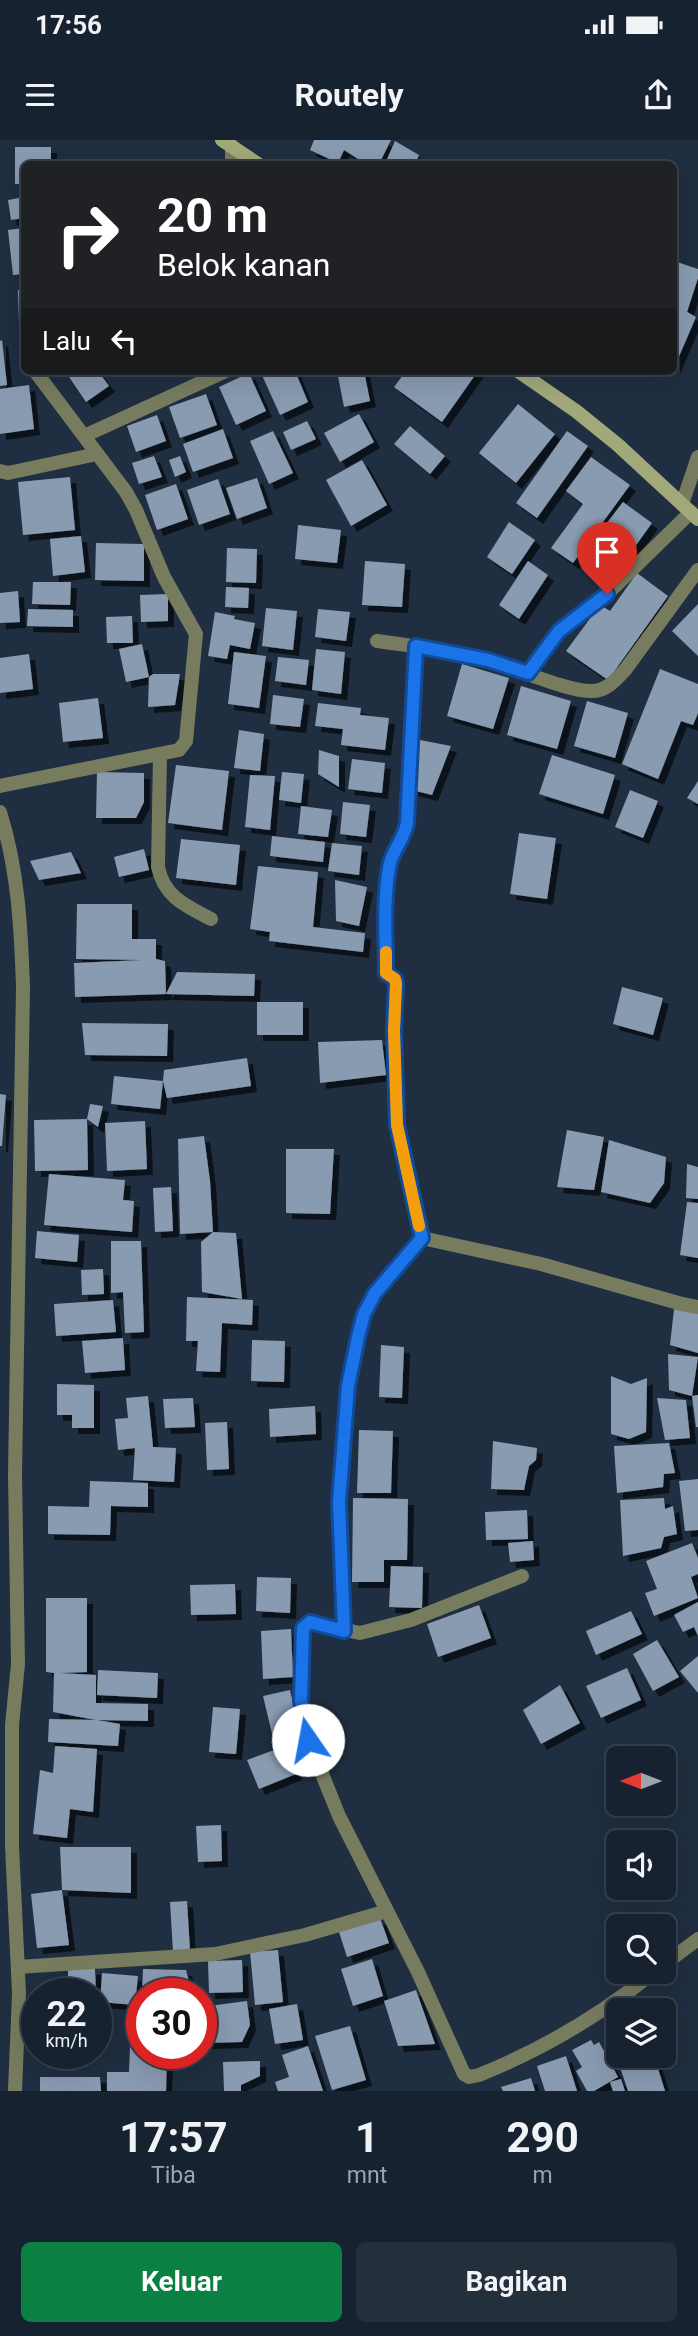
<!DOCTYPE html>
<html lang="id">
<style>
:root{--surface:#172230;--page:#242f3c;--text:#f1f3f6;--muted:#9ea4ab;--line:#363f4c;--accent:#0b8043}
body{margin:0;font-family:Roboto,sans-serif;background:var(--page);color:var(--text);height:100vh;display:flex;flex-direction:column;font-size:26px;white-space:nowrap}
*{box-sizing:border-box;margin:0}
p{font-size:23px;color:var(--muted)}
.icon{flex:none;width:38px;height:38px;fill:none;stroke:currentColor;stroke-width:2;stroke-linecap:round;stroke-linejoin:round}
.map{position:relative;height:1951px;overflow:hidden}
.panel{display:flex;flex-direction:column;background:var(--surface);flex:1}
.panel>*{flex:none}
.top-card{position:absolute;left:21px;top:21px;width:656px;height:214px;border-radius:10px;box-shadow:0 7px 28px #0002,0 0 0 2px var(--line);background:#202124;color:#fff;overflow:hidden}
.needle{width:46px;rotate:270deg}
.fabs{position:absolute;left:606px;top:1606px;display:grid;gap:14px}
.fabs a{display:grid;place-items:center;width:70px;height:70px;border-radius:10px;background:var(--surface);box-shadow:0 7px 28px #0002,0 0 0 2px var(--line);font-size:35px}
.speed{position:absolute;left:21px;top:1838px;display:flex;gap:14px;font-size:35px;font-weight:700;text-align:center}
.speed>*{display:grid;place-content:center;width:91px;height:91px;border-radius:50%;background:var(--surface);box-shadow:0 7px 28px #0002,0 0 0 2px var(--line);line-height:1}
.speed small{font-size:18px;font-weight:400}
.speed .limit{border:10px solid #d22;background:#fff;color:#111}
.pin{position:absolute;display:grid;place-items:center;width:60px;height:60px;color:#fff;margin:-72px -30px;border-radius:50% 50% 50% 0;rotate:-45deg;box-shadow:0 0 7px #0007}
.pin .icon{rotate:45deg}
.me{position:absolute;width:77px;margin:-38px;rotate:348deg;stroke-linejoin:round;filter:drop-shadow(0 0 5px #0008)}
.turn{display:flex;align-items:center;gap:24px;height:147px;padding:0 21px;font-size:32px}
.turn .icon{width:91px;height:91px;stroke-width:2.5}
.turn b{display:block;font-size:49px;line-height:60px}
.then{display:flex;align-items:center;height:66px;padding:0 21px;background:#0003;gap:14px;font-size:26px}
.eta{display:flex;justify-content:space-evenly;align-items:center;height:119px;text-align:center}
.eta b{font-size:42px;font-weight:700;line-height:49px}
.action{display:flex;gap:14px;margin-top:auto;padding:14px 21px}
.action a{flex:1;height:80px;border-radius:10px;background:var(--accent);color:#fff;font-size:28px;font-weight:700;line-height:80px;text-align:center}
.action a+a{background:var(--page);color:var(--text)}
.status{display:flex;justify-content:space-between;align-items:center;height:49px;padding:0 35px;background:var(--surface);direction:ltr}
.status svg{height:19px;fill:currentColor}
header{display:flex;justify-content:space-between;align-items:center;height:91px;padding:0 21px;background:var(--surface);font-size:32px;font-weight:700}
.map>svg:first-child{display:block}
.building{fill:#899bb1;filter:url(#shadow)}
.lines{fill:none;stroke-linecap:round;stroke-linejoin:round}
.street{stroke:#777c5f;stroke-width:14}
.secondary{stroke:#a1a87a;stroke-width:14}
.route-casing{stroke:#114b97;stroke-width:18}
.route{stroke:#1a73e8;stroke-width:12}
.slow{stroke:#f59e0b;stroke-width:12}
</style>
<div class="status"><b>17:56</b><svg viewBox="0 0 49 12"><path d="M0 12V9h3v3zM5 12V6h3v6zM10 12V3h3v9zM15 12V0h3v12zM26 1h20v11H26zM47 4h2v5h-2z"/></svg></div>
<header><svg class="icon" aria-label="menu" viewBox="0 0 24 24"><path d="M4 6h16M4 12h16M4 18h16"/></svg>Routely<svg class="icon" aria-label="share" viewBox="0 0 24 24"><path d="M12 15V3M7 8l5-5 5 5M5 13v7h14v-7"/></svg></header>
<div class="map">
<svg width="698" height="1951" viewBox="0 0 698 1951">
<defs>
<filter id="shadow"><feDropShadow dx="6" dy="6" stdDeviation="0" flood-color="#0009"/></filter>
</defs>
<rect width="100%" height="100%" fill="#1f2e40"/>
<!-- building -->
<path class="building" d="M314 0H391L379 24H366L344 10 338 23 310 10Z
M395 1 419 15 415 24H385Z
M15 7H51V24H24V44H15Z
M24 57V78L11 80 8 60Z
M24 88V134L13 135 8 90Z
M674 121 698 129V138L687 172 696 177 674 228Z
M18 150H24V181L19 182Z
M2 200 7 245 0 246V201Z
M65 231H98L109 246 86 262Z
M265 231H295L308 262 280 275 261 233Z
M337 231H364L370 261 344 267Z
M406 231H478L442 282 394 247Z
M249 233 266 271 236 285 219 247Z
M29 245 34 289 0 294V249Z
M206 254 217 285 180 298 169 267Z
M518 264 555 294 516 343 479 313Z
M359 274 374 302 340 322 324 293Z
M157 275 166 301 136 312 127 286Z
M307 281 316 299 291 310 283 292Z
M410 286 445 316 430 334 394 304Z
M223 289 233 318 193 332 183 304Z
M273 291 293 333 269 344 250 301Z
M567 291 588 306 537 378 516 363Z
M154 316 162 337 139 344 132 323Z
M180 316 186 332 175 337 169 320Z
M591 317 630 345 573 423 551 408 583 364 566 351Z
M362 320 387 365 351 386 326 340Z
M70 337 75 390 23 395 18 342Z
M257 338 267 368 237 379 226 348Z
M218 339 230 374 199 385 187 350Z
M176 344 188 379 157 390 145 355Z
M623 362 652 383 621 426 591 404Z
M509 382 535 400 512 434 487 417Z
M298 385 341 390 337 423 295 419Z
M81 396 85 432 53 436 50 399Z
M96 403 144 404V441L95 440Z
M227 408 257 409 256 443 226 442Z
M365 421 405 424 402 467 362 465Z
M528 421 548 435 519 479 499 465Z
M637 433 668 456 608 540 566 511 600 465 610 471Z
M33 442H71L70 465 32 464Z
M226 447 249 448 248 468 225 467Z
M18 451 20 482 0 483V453Z
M168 454V481L141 482 140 455Z
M698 464V516L672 491Z
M266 468 297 471 293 510 262 506Z
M28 469 73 470V487L27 486Z
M318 469 350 472 346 501 315 497Z
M215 472 235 476 234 479 255 483 250 509 230 505 227 519 208 516Z
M132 476 133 503H107L106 477Z
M142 504 149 537 153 534H180L175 565 148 567 149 537 126 542 119 509Z
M316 509 345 512 341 554 312 550Z
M234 512 266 516 259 568 228 564Z
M29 514 33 549 0 553V518Z
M278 517 309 520 306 545 275 541Z
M462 524 509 538 493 589 447 576Z
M660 529 698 544V573L693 585 681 581 658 639 622 624Z
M521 546 571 561 557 609 507 595Z
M273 555 304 559 300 587 270 584Z
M98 558 103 598 63 602 59 563Z
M587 561 628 573 615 618 574 606Z
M318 563 361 568 360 575 389 578 385 610 341 605 343 589 315 586Z
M239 590 264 594 260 631 234 628Z
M415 599 451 606 432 655 412 650Z
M319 610 339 616V647L318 634Z
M552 615 615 635 603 674 539 654Z
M352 619 385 623 382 653 348 649Z
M176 625 229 631 222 690 168 683Z
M97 632 144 633V662L136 678H96Z
M282 632 304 634 301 663 279 660Z
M250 635 275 636 270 690 245 687Z
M698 641V664L687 658Z
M630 650 658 661 643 698 615 687Z
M343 662 370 665 366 697 340 694Z
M301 666 332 670 328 697 298 694Z
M519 693 556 698 547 759 510 754Z
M272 696 325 702 323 722 270 716Z
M181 699 240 705 236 745 176 738Z
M332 703 362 706 359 735 328 731Z
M144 709 149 730 119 737 114 717Z
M71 712 81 733 39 740 30 721Z
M258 726 318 732 313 787 365 793 363 812 269 801 270 792 250 789Z
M335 740 367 747 359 786 336 781Z
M77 764H132V799H156V819L165 821 166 854 177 832 255 834 254 856 166 854 75 857 74 823 143 820 76 819Z
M622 847 663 858 653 895 613 884Z
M257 862H303V895H257Z
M82 883 168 884 167 916 85 915Z
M382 900 386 935 320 943 318 902Z
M247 918 251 946 167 958 163 941 164 930Z
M114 936 163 941 160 969 111 964Z
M0 954 6 955 2 1006H0Z
M90 964 103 966 98 987 87 979Z
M87 979 88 1030 35 1031 34 980Z
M145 981 147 1029 107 1031 105 983Z
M567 990 604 997 594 1050 557 1047Z
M204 996 210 1041 213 1092 180 1094 178 999Z
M609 1000 666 1017 664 1043 650 1063 601 1052Z
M286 1009H334L330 1074 286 1073Z
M687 1024 698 1027V1059L686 1058Z
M49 1034 125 1040 123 1060 134 1061 132 1092 44 1085Z
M171 1047 173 1091 155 1092 153 1048Z
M687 1062 698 1063V1118L680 1115Z
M37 1091 79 1095 77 1122 35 1118Z
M213 1092 236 1093 242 1159 202 1152 201 1102Z
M111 1101H141L144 1192 125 1193 123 1152 111 1153Z
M103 1129 104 1154 82 1155 81 1130Z
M187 1157 253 1160 252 1185 222 1183 220 1232 196 1231 198 1201H186Z
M113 1160 116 1192 56 1196 54 1164Z
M674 1169 698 1173V1213L670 1205Z
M123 1198 125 1230 85 1233 82 1201Z
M252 1200 285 1201 284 1242 251 1241Z
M381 1205 404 1207 402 1258 379 1257Z
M668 1214 698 1217 692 1256 669 1250Z
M611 1236 631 1244 647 1238 646 1292 629 1299 611 1294Z
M57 1244 94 1245V1288H72V1275H57Z
M698 1255V1287H696L692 1256Z
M148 1256 153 1307 176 1308 174 1342 133 1340 135 1308 118 1310 115 1279 128 1278 126 1258Z
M193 1258 195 1287 165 1288 163 1259Z
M657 1258 686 1260 690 1298 665 1300Z
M315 1266 316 1294 270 1297 269 1269Z
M227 1282 229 1329 207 1330 205 1283Z
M359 1290 393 1291 391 1353H357Z
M493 1301 537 1308 536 1320 529 1326 524 1350 491 1349Z
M669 1303 675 1333 664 1334 663 1347 617 1353 614 1306Z
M698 1339V1390L685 1391 679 1341Z
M90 1341 148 1343V1367L111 1366 110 1395 48 1394V1366L89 1367Z
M353 1358 408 1359 407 1420H384V1442H352Z
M664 1358 665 1369 673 1366 677 1394 664 1397 661 1408 623 1416 620 1360Z
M527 1370 528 1399 486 1400 485 1372Z
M533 1401 534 1420 510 1422 508 1403Z
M692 1403 698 1418V1434L691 1437 698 1458 654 1476 645 1453 657 1449 646 1421Z
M391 1426 423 1427 422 1468 389 1467Z
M257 1437 291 1438 290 1473 256 1471Z
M235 1444 236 1474 191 1475 190 1445Z
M46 1458H87V1532L59 1533 96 1535V1563L148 1564V1581L97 1580 120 1584 118 1606 48 1602 49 1579 96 1580 53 1572 54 1533 46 1532Z
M698 1462V1496L694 1487 683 1492 674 1475Z
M479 1465 491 1498 438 1517 427 1484Z
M631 1471 642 1494 596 1515 586 1491Z
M291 1489 293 1537 263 1539 261 1491Z
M657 1500 679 1537 653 1551 633 1514Z
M698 1516V1553L680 1531Z
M627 1528 641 1560 601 1578 586 1546Z
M98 1530 158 1533 157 1558 97 1555Z
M560 1545 580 1583 541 1604 523 1570Z
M290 1550 300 1596 274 1602 263 1556Z
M213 1567 240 1569 236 1614 209 1612Z
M55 1606 97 1609 93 1672 70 1669 67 1698 33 1694 40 1630 53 1633Z
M285 1606 296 1634 259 1649 247 1620Z
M221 1685 222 1721 198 1722 196 1686Z
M60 1707H131V1753L62 1750Z
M62 1750 69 1805 37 1808 31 1754Z
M187 1761 190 1811 173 1812 170 1762Z
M380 1778 389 1803 347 1817 339 1792Z
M278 1810 283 1862 255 1865 250 1812Z
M372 1819 383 1856 353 1866 341 1829Z
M242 1820 243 1852 209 1853 208 1821Z
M68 1829H95L96 1853H45V1850H68Z
M143 1829 186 1830 192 1853H142Z
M102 1833 138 1836 135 1865 100 1862Z
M416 1850 435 1904 398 1906 384 1861Z
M247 1861 250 1885 242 1902 205 1903 212 1887 209 1866Z
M297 1864 303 1900 275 1904 269 1869Z
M350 1886 366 1940 332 1950 315 1896Z
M618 1894V1916H634L617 1924 607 1898Z
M591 1900 594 1905 599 1902 618 1937 594 1951H587L576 1931 582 1927 572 1910Z
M308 1906 323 1951H278L275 1942 289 1937 282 1915Z
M130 1907H142V1913H167L166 1951H107V1932H129Z
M566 1916 577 1951H545L537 1926Z
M654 1916 665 1951H628L620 1927Z
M260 1921V1936L241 1945V1951H224L223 1922Z
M40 1937H100L101 1951H40Z
M531 1938 535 1951H503L501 1947Z
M621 1939 625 1951H613L610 1942Z"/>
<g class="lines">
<!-- street -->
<path class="street" d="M232 24V6
M84 296 226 231
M0 331 8 333 97 314
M682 364 698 317
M377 501C414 506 453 511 490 521 516 528 570 553 594 551 608 550 616 539 625 530L698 430
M416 506 407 683C404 700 391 712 389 728 383 763 386 798 386 833L395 839 396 844 394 891 397 985 422 1098 541 1124 682 1164 698 1167
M528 533 567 483 607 454 691 372
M160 615 158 727C164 757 186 766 211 779
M0 646 179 610 186 601 196 494 164 437 136 370 126 352 35 231
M0 672C18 729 21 788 23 847L15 1334 18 1524 12 1585V1706L19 1853 15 1951
M522 1436 411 1480 360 1493 310 1482 303 1488 301 1561 308 1599 339 1676 418 1832 464 1934 469 1937 479 1935C541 1910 602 1874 654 1832
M344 1491 339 1361 348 1246 358 1197 364 1174 375 1153 422 1098
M663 1825 698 1799
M18 1827 215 1814 305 1795 387 1771"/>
<!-- secondary -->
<path class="secondary" d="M222 0 258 24
M518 231 576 271 618 305 698 379"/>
</g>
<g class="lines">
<!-- route casing -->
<g class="route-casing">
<path id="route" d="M308 1600 301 1561 303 1488 310 1482 344 1491 339 1362 348 1246 358 1197 364 1174 375 1153 422 1098 397 985 394 891 396 844 395 839 386 833C386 798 383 762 389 728 391 712 404 700 407 683L416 506 488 520 528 533 559 491 607 454"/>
</g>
<!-- route -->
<use href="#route" class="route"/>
<!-- slow -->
<path class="slow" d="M386 812V833L395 839 396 844 394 891 397 985 419 1086"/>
</g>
</svg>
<div class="fabs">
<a><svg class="needle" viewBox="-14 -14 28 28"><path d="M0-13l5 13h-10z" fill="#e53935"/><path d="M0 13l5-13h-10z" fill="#9ea4ab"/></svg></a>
<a><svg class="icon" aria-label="sound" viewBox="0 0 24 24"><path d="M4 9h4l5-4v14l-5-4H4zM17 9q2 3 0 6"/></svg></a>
<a><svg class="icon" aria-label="search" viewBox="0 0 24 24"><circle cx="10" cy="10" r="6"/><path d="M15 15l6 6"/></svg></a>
<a><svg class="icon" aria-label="layers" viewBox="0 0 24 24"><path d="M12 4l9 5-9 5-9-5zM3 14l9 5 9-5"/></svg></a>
</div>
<div class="speed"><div>22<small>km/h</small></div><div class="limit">30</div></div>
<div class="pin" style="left:607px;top:454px;background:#d93025"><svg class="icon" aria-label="arrive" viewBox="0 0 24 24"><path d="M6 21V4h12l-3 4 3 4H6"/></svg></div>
<svg class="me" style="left:308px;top:1600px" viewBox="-20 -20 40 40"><circle r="19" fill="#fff"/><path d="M0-13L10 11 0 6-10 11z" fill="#1a73e8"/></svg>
<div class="top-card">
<div class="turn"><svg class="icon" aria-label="right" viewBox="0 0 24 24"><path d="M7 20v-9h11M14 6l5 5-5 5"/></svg><div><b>20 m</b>Belok kanan</div></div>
<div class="then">Lalu<svg class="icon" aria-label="left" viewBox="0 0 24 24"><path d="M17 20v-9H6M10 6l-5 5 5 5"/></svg></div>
</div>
</div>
<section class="panel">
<div class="eta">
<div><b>17:57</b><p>Tiba</p></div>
<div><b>1</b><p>mnt</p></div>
<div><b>290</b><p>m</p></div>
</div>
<div class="action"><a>Keluar</a><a>Bagikan</a></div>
</section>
